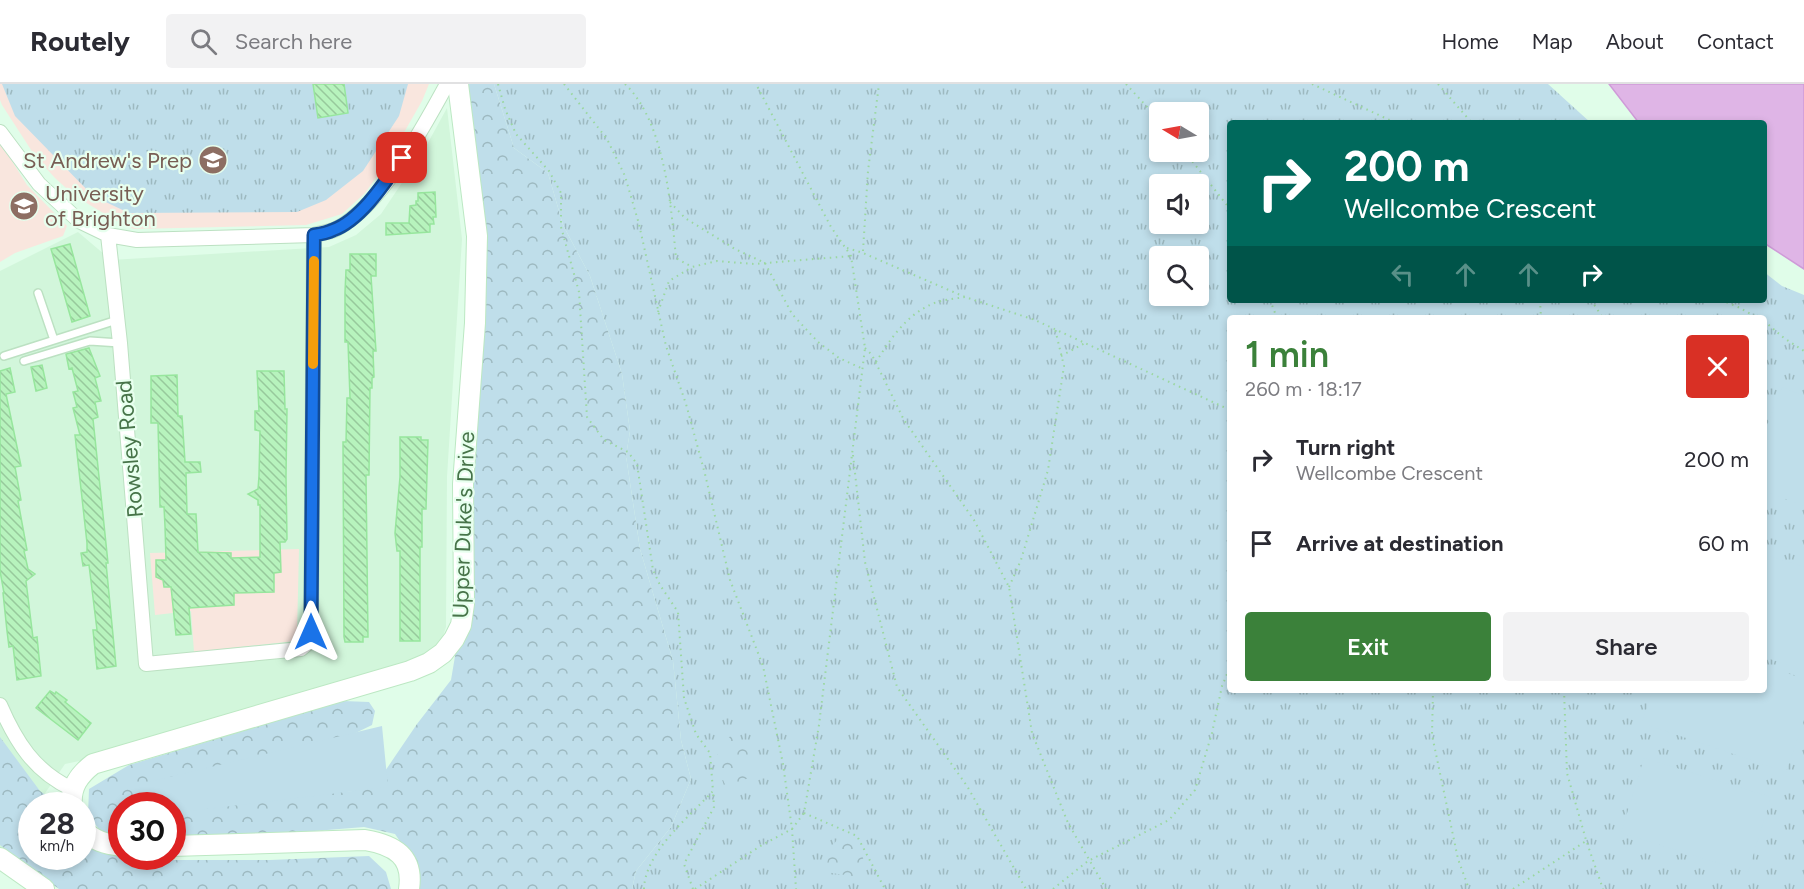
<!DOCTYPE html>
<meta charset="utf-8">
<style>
:root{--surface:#fff;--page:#f2f2f3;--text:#2b2b33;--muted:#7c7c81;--line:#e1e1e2;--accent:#3b813a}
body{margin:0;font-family:Figtree,sans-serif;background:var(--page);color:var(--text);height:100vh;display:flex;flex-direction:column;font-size:22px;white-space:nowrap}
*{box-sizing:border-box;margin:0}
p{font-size:20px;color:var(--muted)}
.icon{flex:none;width:33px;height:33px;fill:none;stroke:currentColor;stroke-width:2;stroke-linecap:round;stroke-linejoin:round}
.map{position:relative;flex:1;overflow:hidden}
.panel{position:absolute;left:1227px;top:231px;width:540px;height:378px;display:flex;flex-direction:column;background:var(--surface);border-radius:6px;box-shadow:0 3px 9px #0003}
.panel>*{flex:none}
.hud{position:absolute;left:1227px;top:36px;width:540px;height:183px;border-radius:6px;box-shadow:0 3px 9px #0003;background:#00695c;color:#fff;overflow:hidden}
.needle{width:39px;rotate:280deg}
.tools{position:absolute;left:1149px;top:18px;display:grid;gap:12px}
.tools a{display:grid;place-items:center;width:60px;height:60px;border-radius:6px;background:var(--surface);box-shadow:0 3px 9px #0003;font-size:30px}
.speed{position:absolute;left:18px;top:708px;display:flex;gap:12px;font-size:30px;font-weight:700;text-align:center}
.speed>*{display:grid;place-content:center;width:78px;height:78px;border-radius:50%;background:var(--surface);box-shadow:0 3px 9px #0003;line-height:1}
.speed small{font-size:15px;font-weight:400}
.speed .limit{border:9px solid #d22;background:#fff;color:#111}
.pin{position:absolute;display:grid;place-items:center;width:51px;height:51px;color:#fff;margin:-26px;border-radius:12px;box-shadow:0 3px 9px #0006}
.me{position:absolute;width:66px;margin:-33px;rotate:0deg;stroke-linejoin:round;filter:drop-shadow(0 0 4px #0008)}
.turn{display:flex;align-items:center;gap:21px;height:126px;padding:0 18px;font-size:27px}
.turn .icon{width:78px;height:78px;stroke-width:2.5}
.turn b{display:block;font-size:42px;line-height:51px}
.lanes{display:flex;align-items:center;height:57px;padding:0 18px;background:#0003;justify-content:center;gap:30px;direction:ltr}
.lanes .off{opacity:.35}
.round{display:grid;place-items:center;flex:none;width:63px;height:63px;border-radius:6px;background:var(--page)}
.head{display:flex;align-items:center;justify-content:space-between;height:102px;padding:0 18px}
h1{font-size:36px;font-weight:600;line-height:45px;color:var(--accent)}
.primary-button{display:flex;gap:12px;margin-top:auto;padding:12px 18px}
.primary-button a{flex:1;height:69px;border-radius:6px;background:var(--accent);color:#fff;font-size:24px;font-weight:600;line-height:69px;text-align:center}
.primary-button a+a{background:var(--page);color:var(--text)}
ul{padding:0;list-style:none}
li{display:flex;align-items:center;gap:18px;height:84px;padding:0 18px}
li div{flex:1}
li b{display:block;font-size:22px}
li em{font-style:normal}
header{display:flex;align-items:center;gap:36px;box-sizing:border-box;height:84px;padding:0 30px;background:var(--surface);border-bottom:2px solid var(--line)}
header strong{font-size:28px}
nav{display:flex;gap:33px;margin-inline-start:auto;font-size:21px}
.search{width:420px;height:54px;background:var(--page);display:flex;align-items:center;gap:15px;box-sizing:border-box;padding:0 21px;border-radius:6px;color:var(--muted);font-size:22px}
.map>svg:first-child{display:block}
.residential{fill:#d2f6db}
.education{fill:#f9e6de}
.grass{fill:url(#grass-tufts);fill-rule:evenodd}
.forest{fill:url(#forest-crowns)}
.garden{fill:#bfdeea}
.water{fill:#dfb5e6;stroke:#cf9bd8;stroke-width:1.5}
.building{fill:url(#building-back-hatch);stroke:#97e69d;stroke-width:1.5}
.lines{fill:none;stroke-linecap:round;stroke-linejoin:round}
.service-casing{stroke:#bce1c2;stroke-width:10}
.minor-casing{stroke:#bce1c2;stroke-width:16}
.secondary-casing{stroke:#bce8c3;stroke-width:22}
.path{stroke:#9bd7a0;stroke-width:2;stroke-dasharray:1.5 4.5;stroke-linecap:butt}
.service{stroke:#fff;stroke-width:7}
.minor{stroke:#fff;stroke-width:14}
.secondary{stroke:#fff;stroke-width:20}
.route-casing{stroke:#114b97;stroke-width:15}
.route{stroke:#1a73e8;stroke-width:10}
.slow{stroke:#f59e0b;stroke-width:10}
.labels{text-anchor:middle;stroke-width:4.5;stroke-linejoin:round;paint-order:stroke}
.education-label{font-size:22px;fill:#785e54;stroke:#e7ffee;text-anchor:end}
.street-label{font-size:22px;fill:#477449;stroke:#e7ffee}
</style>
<header>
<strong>Routely</strong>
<div class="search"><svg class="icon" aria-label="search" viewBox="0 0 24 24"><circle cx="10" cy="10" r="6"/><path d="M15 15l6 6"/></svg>Search here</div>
<nav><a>Home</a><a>Map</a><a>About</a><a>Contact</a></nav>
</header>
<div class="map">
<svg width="1804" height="805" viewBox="0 0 1804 805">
<defs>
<pattern id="grass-tufts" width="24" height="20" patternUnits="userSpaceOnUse" patternTransform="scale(1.5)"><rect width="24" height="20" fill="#bfdeea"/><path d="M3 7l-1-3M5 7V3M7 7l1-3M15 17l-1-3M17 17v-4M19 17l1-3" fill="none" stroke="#9db9c0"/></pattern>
<pattern id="forest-crowns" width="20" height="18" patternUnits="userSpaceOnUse" patternTransform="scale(1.5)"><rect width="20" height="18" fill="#bfdeea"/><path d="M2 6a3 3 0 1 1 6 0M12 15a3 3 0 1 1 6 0" fill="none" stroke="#9db9c0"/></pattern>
<pattern id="building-back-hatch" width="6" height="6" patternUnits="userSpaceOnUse" patternTransform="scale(1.5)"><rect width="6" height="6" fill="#b7f3bd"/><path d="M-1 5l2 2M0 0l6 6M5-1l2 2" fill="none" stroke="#97c99c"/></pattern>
</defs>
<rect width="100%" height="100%" fill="#e0fde9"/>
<!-- residential -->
<path class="residential" d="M447 24 462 155 447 393 446 543 441 558 428 571 411 579 89 675 65 680 37 721 32 722 31 729 7 767 0 763V187L78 148 111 176 329 163 356 151 381 130 424 66Z"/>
<!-- education -->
<path class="education" d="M0 0H429L422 17 386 80 365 109 342 130 306 141 134 145 123 141 75 112 55 94 35 72 2 21 0 16Z
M0 58 27 101 67 142 63 152 15 169 0 178Z
M299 465 297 550 295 557 194 568 191 527 155 531 150 469Z"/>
<!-- grass -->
<path class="grass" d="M2 0H408L399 32 363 87 326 116 297 128 129 129 93 112 15 32Z
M494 0H1548L1591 39H1230V216H1764V188L1782 202 1804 211V805H632L636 787 671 743 691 695 681 656 673 577 640 465 626 372 630 347 622 290 590 192 563 141 548 89 514 64ZM1160 28H1198V68H1160ZM1160 100H1198V140H1160ZM1160 172H1198V212H1160ZM1230 234H1764V606H1230Z"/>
<!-- forest -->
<path class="forest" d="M465 0H494L514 64 548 89 563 141 590 192 622 290 630 347 626 372 640 465 673 577 681 656 691 695 671 743 636 787 632 805H420V787L395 750 364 743 278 750 173 753 172 723 243 715 352 707 381 693 417 640 451 596 464 519 472 375Z
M343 617 369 618 375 627 372 641 339 657 157 701 150 708V715L166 721 122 722 121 754H106L88 731 89 705 129 681Z
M732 650 752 665V692L727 705C715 676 710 675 732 650Z
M0 653 40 707 54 717 55 721 32 722V772H82L83 755 121 771 122 772 146 776H270L369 772 386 788 391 805H59L0 761Z
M840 752C861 763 865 771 866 794L825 788 830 765Z"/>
<!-- garden -->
<path class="garden" d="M1782 303 1804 312V422L1764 407V349Z
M1764 470 1804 483V587L1764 573Z
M1764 581 1804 595V636L1786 688 1642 639 1653 606H1764Z
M382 642 388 703 173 729 172 722 153 721 148 698Z
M1644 674 1771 713 1748 788 1621 749Z"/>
<!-- water -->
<path class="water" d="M1609 0H1804V185L1764 159V39H1639Z"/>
<!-- building -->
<path class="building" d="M313 0H344L348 29 318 34Z
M435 108 436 133H433L434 140H430V148L386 151V139H409L410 122 416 121V117H418V109Z
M70 160 90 232 72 238 51 165Z
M350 170H376V192H371L376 267H373L374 293 372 294V304H370L369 391H366L368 553H363V558H345L344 553 343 358H346L347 314H350L348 258H345V208L346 186H350Z
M89 264 100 292 95 294 101 317 95 318 98 333 93 335 108 479H106L116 582 97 585 93 546H97L89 481 83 482 81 469 87 468V459L75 351H80L73 324 77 323 73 308 78 307 72 284 69 285 66 270Z
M42 281 47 304 36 307 31 283Z
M10 284 15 308 6 310 21 382 15 383 21 416 18 417 27 466 24 467 28 485 35 490 26 497 33 554 37 553 41 592 17 596 13 562 9 563 7 547 3 509H4L0 487V287Z
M257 287H284L285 325H287L286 392 287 455 285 458H280L281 488 274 489V508L234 509V521L189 524 191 550 176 551 171 503H164L163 496 156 493V476H166L165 442 164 423H160L158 339H151V292L177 291 178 332H182L185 378H200L201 388 186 389 187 430H196L198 468 231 469V474L260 473V421H258V416L248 410 258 405 259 392 260 347 255 346V327H259Z
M400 353H421V356H428L426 425H422V463H420V557H400V467H397L395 449 400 393Z
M50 607 55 610 56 608 67 616 65 618 91 639 78 656 36 624Z"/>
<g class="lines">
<!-- service casing -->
<g class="service-casing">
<path id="service" d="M38 209 54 256
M4 272 117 236
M24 277 90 257 120 259"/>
</g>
<!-- minor casing -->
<g class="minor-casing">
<path id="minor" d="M0 48 39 100 79 137 108 151 137 156 314 151C321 149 330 148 336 145 381 122 423 44 447 0
M108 151 120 259 146 580 301 565 308 559 311 548 314 151
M0 621C16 658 34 687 72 705"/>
</g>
<!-- secondary casing -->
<g class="secondary-casing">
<path id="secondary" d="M72 722C70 703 79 691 93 680L410 587 429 579 443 569 454 555 461 541 464 520 463 400 475 239 477 152 458 0
M82 745C94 757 105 760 122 762
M172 762 365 756C394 761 414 772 409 805
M0 774 44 805"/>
</g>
<!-- path -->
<path class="path" d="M498 0 505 25 516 50 549 87 561 109V143L579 208 587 333 604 356 628 368 637 380 653 486 660 501 678 528 684 614 696 650 710 669 713 707C689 733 645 768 644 805
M564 0 607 55 625 92 639 140 666 262 686 320 705 390 730 496 763 582 783 680 792 745 796 805
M625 0C665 38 671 122 676 174L692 183 717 177 754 180 851 172
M1126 0 1160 37
M1312 0 1396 39
M1438 0 1472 39
M1185 68 1230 125
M670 118 685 134 735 165 765 179 792 230 818 258 839 274 861 284
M847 164 863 169 965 213 1035 236 1230 326
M863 167 868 87 879 0
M1270 216 1277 234
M1540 216 1541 234
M1591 216 1603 234
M1721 216 1738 223 1758 234
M658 228 669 197 692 183
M1764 237 1784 254 1804 267
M865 264 872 271 904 336 974 436 1009 503 1032 649 1068 739 1106 805
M1061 272 1085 259
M876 278C889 257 905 233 928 222 938 216 953 215 965 213
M853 371 865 478 897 603 967 702 1026 805
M1009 503 1021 476 1048 386 1064 282 1055 245
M1433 606 1432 651 1458 775 1469 805
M1564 606 1567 689 1586 756 1603 805
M804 729 857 752 885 805
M693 805 684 780 714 723 713 707
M695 805 762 761 792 745 804 729 819 641 865 264 851 172 831 143 756 0
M1053 805 1088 777 1169 736 1195 706 1212 649 1222 602 1230 583
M1513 805 1586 757"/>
<!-- service -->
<use href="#service" class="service"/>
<!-- minor -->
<use href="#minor" class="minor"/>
<!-- secondary -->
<use href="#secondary" class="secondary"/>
</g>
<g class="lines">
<!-- route casing -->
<g class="route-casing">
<path id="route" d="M311 548 314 151C321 150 327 149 333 146 361 136 386 97 402 74"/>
</g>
<!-- route -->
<use href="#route" class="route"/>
<!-- slow -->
<path class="slow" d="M313 280 314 177"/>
</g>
<!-- icons -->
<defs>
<g id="school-disc" transform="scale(1.5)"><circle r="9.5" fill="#8d6e63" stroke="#e7ffee"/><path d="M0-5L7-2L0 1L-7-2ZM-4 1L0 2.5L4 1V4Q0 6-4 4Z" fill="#fff"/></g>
<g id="university-disc" transform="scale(1.5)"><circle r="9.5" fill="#8d6e63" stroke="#e7ffee"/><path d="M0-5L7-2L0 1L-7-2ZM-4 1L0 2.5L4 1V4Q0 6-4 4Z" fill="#fff"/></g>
</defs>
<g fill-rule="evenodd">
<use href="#school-disc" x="213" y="76"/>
<use href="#university-disc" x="24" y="122"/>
</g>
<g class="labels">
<!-- education labels -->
<g class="education-label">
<text x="192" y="84">St Andrew's Prep</text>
<text x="45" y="117" text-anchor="start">University<tspan x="45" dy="25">of Brighton</tspan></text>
</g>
<!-- street labels -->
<g class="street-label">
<text transform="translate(129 365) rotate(-95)" y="8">Rowsley Road</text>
<text transform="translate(463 441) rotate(-88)" y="8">Upper Duke's Drive</text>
</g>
</g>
</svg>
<div class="tools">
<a><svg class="needle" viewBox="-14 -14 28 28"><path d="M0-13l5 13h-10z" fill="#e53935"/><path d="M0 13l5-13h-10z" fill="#7c7c81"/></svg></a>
<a><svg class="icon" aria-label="sound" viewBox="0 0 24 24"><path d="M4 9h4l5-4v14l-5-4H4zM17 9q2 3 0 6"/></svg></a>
<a><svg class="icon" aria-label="search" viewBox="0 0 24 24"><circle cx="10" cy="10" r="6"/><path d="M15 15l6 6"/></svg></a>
</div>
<div class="speed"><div>28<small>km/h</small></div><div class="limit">30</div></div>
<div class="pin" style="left:402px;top:74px;background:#d93025"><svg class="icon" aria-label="arrive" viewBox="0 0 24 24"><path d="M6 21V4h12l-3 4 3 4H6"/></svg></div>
<svg class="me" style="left:311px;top:548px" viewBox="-20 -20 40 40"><path d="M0-17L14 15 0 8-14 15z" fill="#1a73e8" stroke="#fff" stroke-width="4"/></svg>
<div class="hud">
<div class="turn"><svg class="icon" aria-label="right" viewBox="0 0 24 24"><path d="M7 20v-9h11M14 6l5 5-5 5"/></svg><div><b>200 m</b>Wellcombe Crescent</div></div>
<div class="lanes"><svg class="icon off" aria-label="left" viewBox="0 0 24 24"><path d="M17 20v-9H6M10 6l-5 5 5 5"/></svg><svg class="icon off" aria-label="ahead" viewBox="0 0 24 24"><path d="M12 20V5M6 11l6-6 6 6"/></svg><svg class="icon off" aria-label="ahead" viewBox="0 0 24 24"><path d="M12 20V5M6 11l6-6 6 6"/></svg><svg class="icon" aria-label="right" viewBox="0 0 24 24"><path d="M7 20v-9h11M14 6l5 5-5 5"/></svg></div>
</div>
<section class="panel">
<div class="head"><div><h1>1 min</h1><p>260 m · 18:17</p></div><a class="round" style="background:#d93025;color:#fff"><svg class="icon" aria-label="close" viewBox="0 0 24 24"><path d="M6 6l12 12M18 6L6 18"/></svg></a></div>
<ul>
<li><svg class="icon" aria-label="right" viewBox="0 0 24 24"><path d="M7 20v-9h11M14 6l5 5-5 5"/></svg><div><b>Turn right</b><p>Wellcombe Crescent</p></div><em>200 m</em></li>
<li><svg class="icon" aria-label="arrive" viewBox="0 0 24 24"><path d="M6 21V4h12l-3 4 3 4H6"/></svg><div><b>Arrive at destination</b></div><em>60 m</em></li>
</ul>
<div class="primary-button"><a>Exit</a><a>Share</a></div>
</section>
</div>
